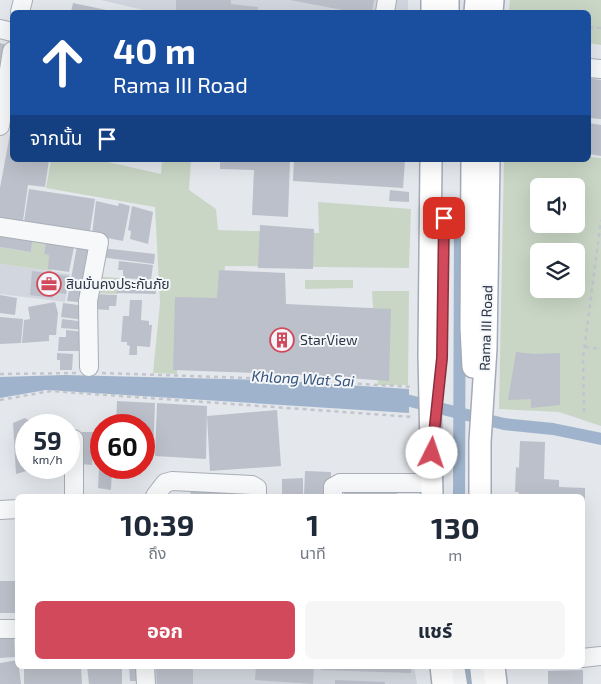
<!DOCTYPE html>
<html lang="th">
<meta charset="utf-8">
<style>
:root{--surface:#fff;--page:#f6f6f7;--text:#1f2937;--muted:#747a83;--accent:#d1495b}
body{margin:0;font-family:"Exo 2","Noto Sans Thai",sans-serif;background:var(--page);color:var(--text);height:100vh;display:flex;flex-direction:column;font-size:19px;white-space:nowrap}
*{box-sizing:border-box;margin:0}
p{font-size:16px;color:var(--muted)}
.icon{flex:none;width:28px;height:28px;fill:none;stroke:currentColor;stroke-width:2;stroke-linecap:round;stroke-linejoin:round}
.map{position:relative;flex:1;overflow:hidden}
.details{position:absolute;left:15px;top:494px;width:570px;height:175px;display:flex;flex-direction:column;background:var(--surface);border-radius:8px;box-shadow:0 5px 20px #0002}
.details>*{flex:none}
.guide{position:absolute;left:10px;top:10px;width:581px;height:152px;border-radius:8px;box-shadow:0 5px 20px #0002;background:#1a4fa0;color:#fff;overflow:hidden}
.tools{position:absolute;left:530px;top:178px;display:grid;gap:10px}
.tools a{display:grid;place-items:center;width:55px;height:55px;border-radius:8px;background:var(--surface);box-shadow:0 5px 20px #0002;font-size:25px}
.speed{position:absolute;left:15px;top:414px;display:flex;gap:10px;font-size:25px;font-weight:700;text-align:center}
.speed>*{display:grid;place-content:center;width:65px;height:65px;border-radius:50%;background:var(--surface);box-shadow:0 5px 20px #0002;line-height:1}
.speed small{font-size:12px;font-weight:400}
.speed .limit{border:8px solid #d22;background:#fff;color:#111}
.pin{position:absolute;display:grid;place-items:center;width:42px;height:42px;color:#fff;margin:-21px;border-radius:10px;box-shadow:0 2px 8px #0006}
.me{position:absolute;width:55px;margin:-28px;rotate:4deg;stroke-linejoin:round;filter:drop-shadow(0 0 4px #0008)}
.turn{display:flex;align-items:center;gap:18px;height:105px;padding:0 20px;font-size:22px}
.turn .icon{width:65px;height:65px;stroke-width:2.5}
.turn b{display:block;font-size:35px;line-height:42px}
.then{display:flex;align-items:center;height:48px;padding:0 20px;background:#0003;gap:10px;font-size:19px}
.eta{display:flex;justify-content:space-evenly;align-items:center;height:85px;text-align:center}
.eta b{font-size:30px;font-weight:700;line-height:35px}
.cta{display:flex;gap:10px;margin-top:auto;padding:10px 20px}
.cta a{flex:1;height:58px;border-radius:8px;background:var(--accent);color:#fff;font-size:20px;font-weight:700;line-height:58px;text-align:center}
.cta a+a{background:var(--page);color:var(--text)}
.map>svg:first-child{display:block}
.built{fill:#d2d6de}
.green{fill:#c9d6c5;fill-rule:evenodd}
.water{fill:#9fb4cc}
.lines{fill:none;stroke-linecap:round;stroke-linejoin:round}
.canal{stroke:#9fb4cc;stroke-width:12}
.building{fill:#bbc0ca}
.minor-casing{stroke:#a9aeb7;stroke-width:20}
.major-casing{stroke:#a3abb8;stroke-width:24}
.path{stroke:#c2c5cb;stroke-width:2.5;stroke-dasharray:4 4;stroke-linecap:butt}
.minor{stroke:#f7f8fa;stroke-width:18}
.major{stroke:#fff;stroke-width:21}
.route-casing{stroke:#882f3b;stroke-width:12}
.route{stroke:#d1495b;stroke-width:9}
.labels{text-anchor:middle;stroke-width:4;stroke-linejoin:round;paint-order:stroke}
.poi-label{font-size:14px;fill:#2b3445;stroke:#f4f6f9;text-anchor:start}
.street-label{font-size:14px;fill:#2b3445;stroke:#f4f6f9}
.water-label{font-size:15px;font-style:italic;fill:#34527a;stroke:#f4f6f9}
</style>
<div class="map">
<svg width="601" height="684" viewBox="0 0 601 684">
<rect width="100%" height="100%" fill="#e4e7ec"/>
<!-- built -->
<path class="built" d="M101 0H408V12H152Z
M0 264 70 274 65 302 0 294Z
M154 666H414L417 684H154Z"/>
<!-- green -->
<path class="green" d="M510 0H601V45L589 43V12H509Z
M589 157 601 158V426L559 412 499 409 504 160H589ZM539 186H576V224H539ZM539 251H576V289H539Z
M51 160H99L161 174 162 160H191L189 190 216 209 218 230 319 233 318 202 411 209 409 268 225 266 221 302 179 303 177 374 153 373 160 303 155 207 46 188Z
M33 234 55 237 51 271 0 264V247L31 252Z
M94 276 119 278 118 294 91 293Z
M305 280H353V288L305 289Z
M372 291H409L408 385H378Z"/>
<!-- water -->
<path class="water" d="M65 375 268 380 409 389V413L46 390 0 398V377Z"/>
<g class="lines">
<!-- canal -->
<path class="canal" d="M393 399 406 400 504 424 553 429 601 439
M459 496 460 232
M468 666 469 684"/>
</g>
<!-- building -->
<path class="building" d="M176 0H231V4L258 7V12H176Z
M290 0H374L372 12H353Z
M73 3 116 12H71Z
M0 43 7 45 0 79Z
M589 78 601 80V119L589 118Z
M589 123 601 125V156L589 154Z
M10 134H12V160H49L45 187 28 185 22 228 0 224V188Z
M220 160H290L288 217 252 215 254 170 220 169Z
M294 160H405L403 188 293 181Z
M29 189 95 199 89 237 23 228Z
M390 190 409 192V202L389 201Z
M96 201 118 206 119 203 130 206 123 241 92 235Z
M132 206 153 212 148 244 130 239 131 231 128 230Z
M260 225 314 229 313 269 258 268Z
M0 229 33 234 31 252 0 247Z
M47 238 75 242 69 272 48 269 49 255 44 254Z
M78 240 94 243 86 303 67 301Z
M102 248 155 254 154 264 100 257Z
M119 261 153 265 151 280 123 278V270H118Z
M219 270 285 273 286 304 391 309 389 381 308 375 173 370 175 297 217 298Z
M32 271 69 276 66 294 54 292 53 298 30 295Z
M114 279 155 283 156 294 117 293V284L114 283Z
M92 294 117 295 116 306H109V310L91 309Z
M0 295 17 298 15 315 0 313Z
M130 300H142L141 320 149 321V325H152L150 347 137 346V355H129L130 346 127 345V342H121L123 316H129Z
M55 302 58 313 56 335H49V341L22 343 24 320 30 319 28 307Z
M63 303 85 306 84 320 61 317Z
M0 317 23 319 21 343 0 344Z
M62 319 86 322 85 330 61 328Z
M66 330 86 332 85 351H58L59 337H66Z
M516 352 534 354 560 353V405L531 408V399L508 400Z
M57 353 73 354 72 370H60V360H57Z
M117 401 155 403 153 456H144V425H116Z
M157 403 207 406 206 459 155 456Z
M277 410 281 466 210 471 207 416Z
M25 418 36 425H26V468H38V477L30 470 16 474 13 423Z
M82 432H94L92 465 81 464Z
M520 441 545 442 544 479 559 480V487L585 488V517H582V496H518L519 492H515L516 467 519 468Z
M100 453 101 468H112L111 490 98 488Z
M305 471 331 472V496H304Z
M303 478V496H282V479Z
M397 487V496H344V488Z
M190 488H227V496H191Z
M582 519H585L584 538H582Z
M0 581H18V613H0Z
M0 635H14L15 657 0 658Z
M18 660 21 684H0V663Z
M24 666H81L82 684H24Z
M87 666H122V684H89Z
M129 666H139L141 681H130Z
M156 666H193V684H157Z
M256 666H314L313 684 255 680Z
M321 666H411V673L321 670Z
M583 670V684H548V671Z
M335 680 385 682V684H335Z"/>
<g class="lines">
<!-- minor casing -->
<g class="minor-casing">
<path id="minor" d="M20 12 23 0
M385 12 387 0
M0 29 12 32
M589 68 601 69
M0 126 12 51
M0 227 99 242 88 301 89 367
M74 496V439
M155 496 165 483 172 481 252 485 257 488V496
M333 496V487L340 483H431
M0 510 18 509
M0 629H18
M582 658 601 656
M145 666 146 684
M455 666 458 684
M479 666 481 684"/>
</g>
<!-- major casing -->
<g class="major-casing">
<path id="major" d="M432 12V0
M448 12V0
M475 12 476 0
M492 12 493 0
M431 160 429 354 432 496
M472 160 471 328 473 367
M480 496V442L486 348 489 160
M441 666 443 684
M494 666 496 684"/>
</g>
<!-- path -->
<path class="path" d="M589 27 601 28
M585 347 601 349
M102 373 278 379 413 387
M0 374 77 373
M0 400 51 391 413 417
M584 412 583 358 601 220"/>
<!-- minor -->
<use href="#minor" class="minor"/>
<!-- major -->
<use href="#major" class="major"/>
</g>
<g class="lines">
<!-- route casing -->
<g class="route-casing">
<path id="route" d="M432 453 442 358 444 218"/>
</g>
<!-- route -->
<use href="#route" class="route"/>
</g>
<!-- icons -->
<defs>
<g id="office-ring" transform="scale(1.25)"><circle r="9.5" fill="#f4f6f9" stroke="#d1495b" stroke-width="1.5"/><path d="M-6-3h4V-5.5h4V-3h4V5H-6ZM-1-4.5V-3h2v-1.5ZM-6 0V1H6V0Z" fill="#d1495b"/></g>
<g id="building-ring" transform="scale(1.25)"><circle r="9.5" fill="#f4f6f9" stroke="#d1495b" stroke-width="1.5"/><path d="M-4-6H4V6H1V3H-1V6H-4ZM-2.5-4.3h1.7v1.8h-1.7ZM.8-4.3h1.7v1.8H.8ZM-2.5-1h1.7V.8h-1.7ZM.8-1h1.7V.8H.8Z" fill="#d1495b"/></g>
</defs>
<g fill-rule="evenodd">
<use href="#office-ring" x="49" y="284"/>
<use href="#building-ring" x="282" y="340"/>
</g>
<g class="labels">
<!-- poi labels -->
<g class="poi-label">
<text x="66" y="289">สินมั่นคงประกันภัย</text>
<text x="300" y="345">StarView</text>
</g>
<!-- street labels -->
<g class="street-label">
<text transform="translate(486 328) rotate(-88)" y="5">Rama III Road</text>
</g>
<!-- water labels -->
<g class="water-label">
<text transform="translate(303 379) rotate(3)" y="5">Khlong Wat Sai</text>
</g>
</g>
</svg>
<div class="tools">
<a><svg class="icon" aria-label="sound" viewBox="0 0 24 24"><path d="M4 9h4l5-4v14l-5-4H4zM17 9q2 3 0 6"/></svg></a>
<a><svg class="icon" aria-label="layers" viewBox="0 0 24 24"><path d="M12 4l9 5-9 5-9-5zM3 14l9 5 9-5"/></svg></a>
</div>
<div class="speed"><div>59<small>km/h</small></div><div class="limit">60</div></div>
<div class="pin" style="left:444px;top:218px;background:#d93025"><svg class="icon" aria-label="arrive" viewBox="0 0 24 24"><path d="M6 21V4h12l-3 4 3 4H6"/></svg></div>
<svg class="me" style="left:432px;top:453px" viewBox="-20 -20 40 40"><circle r="19" fill="#fff"/><path d="M0-13L10 11 0 6-10 11z" fill="#d1495b"/></svg>
<div class="guide">
<div class="turn"><svg class="icon" aria-label="ahead" viewBox="0 0 24 24"><path d="M12 20V5M6 11l6-6 6 6"/></svg><div><b>40 m</b>Rama III Road</div></div>
<div class="then">จากนั้น<svg class="icon" aria-label="arrive" viewBox="0 0 24 24"><path d="M6 21V4h12l-3 4 3 4H6"/></svg></div>
</div>
<section class="details">
<div class="eta">
<div><b>10:39</b><p>ถึง</p></div>
<div><b>1</b><p>นาที</p></div>
<div><b>130</b><p>m</p></div>
</div>
<div class="cta"><a>ออก</a><a>แชร์</a></div>
</section>
</div>
